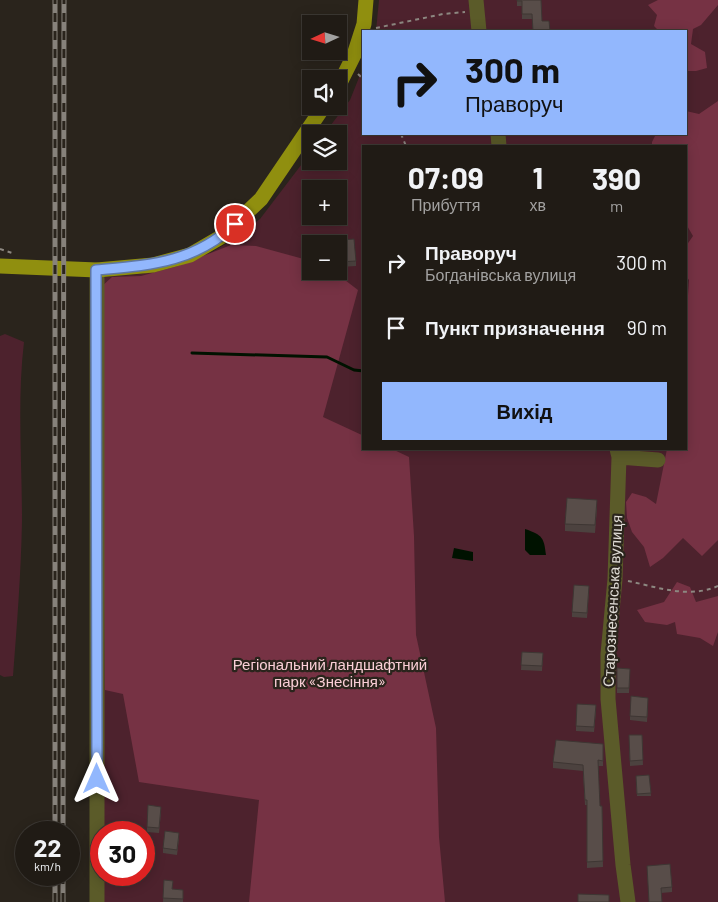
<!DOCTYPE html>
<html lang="uk">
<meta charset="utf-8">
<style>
:root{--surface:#201b15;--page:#28241e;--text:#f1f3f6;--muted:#a2a1a0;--line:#3d3934;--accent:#92b7fd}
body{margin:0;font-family:Barlow,sans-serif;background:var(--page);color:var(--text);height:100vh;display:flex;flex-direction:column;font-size:19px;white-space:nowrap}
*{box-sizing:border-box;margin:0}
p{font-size:16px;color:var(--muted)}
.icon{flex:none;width:28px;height:28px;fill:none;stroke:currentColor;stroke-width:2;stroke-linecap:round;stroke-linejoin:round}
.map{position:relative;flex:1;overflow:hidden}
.drawer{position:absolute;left:362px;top:145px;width:325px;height:305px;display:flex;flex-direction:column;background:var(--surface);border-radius:0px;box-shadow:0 2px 12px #0003,0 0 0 1px var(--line)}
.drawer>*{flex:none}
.banner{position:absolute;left:362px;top:30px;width:325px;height:105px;border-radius:0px;box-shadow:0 2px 12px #0003,0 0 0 1px var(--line);background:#92b7fd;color:#111;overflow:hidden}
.needle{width:32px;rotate:266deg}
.controls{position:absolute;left:302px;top:15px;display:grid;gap:10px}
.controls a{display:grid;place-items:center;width:45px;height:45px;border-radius:0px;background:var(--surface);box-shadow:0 2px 12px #0003,0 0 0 1px var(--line);font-size:25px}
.speed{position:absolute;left:15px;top:821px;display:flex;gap:10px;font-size:25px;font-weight:700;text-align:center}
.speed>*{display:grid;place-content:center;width:65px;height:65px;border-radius:50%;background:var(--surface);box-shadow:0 2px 12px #0003,0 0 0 1px var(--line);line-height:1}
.speed small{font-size:12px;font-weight:400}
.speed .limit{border:8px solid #d22;background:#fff;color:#111}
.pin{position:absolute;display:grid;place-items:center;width:42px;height:42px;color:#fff;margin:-21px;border:2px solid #fff;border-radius:50%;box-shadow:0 1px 5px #0007}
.me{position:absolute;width:55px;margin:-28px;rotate:0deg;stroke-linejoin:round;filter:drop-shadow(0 0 4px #0008)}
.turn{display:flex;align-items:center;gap:18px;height:105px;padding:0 20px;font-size:22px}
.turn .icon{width:65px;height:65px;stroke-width:2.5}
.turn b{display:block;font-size:35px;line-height:42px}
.eta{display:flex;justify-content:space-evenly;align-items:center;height:85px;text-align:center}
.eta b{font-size:30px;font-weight:700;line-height:35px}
.primary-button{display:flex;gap:10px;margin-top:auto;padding:10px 20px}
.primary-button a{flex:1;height:58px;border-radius:0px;background:var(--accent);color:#111;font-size:20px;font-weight:700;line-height:58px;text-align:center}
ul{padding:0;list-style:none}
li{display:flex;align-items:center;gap:15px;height:65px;padding:0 20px}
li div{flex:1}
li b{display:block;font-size:19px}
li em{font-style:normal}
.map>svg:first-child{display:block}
.green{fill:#4d222d;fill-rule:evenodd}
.forest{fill:#763244}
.water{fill:#001200}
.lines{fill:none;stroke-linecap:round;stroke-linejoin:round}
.stream{stroke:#001200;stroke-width:3}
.path{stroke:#8d8881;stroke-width:2;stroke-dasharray:4 4;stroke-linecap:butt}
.minor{stroke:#5b5b29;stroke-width:15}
.major{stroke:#908f0f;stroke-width:15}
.rail-casing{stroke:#87827b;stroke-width:5}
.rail{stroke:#2a241c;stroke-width:3;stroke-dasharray:9;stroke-linecap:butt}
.wall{fill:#4c423f}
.building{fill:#584d49;stroke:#3e3633}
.route-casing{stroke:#5f77a4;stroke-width:12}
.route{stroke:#92b7fd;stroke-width:9}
.labels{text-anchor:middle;stroke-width:4.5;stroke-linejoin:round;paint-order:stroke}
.street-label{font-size:15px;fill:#e0dcd6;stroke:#2a241c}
.park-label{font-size:15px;fill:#faced6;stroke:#2a241c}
</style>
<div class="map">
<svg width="718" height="902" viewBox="0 0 718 902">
<rect width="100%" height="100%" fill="#2a241c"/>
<!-- green -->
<path class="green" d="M379 0H718V902H101L102 875H144V832H102L98 286 105 277 141 274 170 267 212 252 234 239 260 219 311 152V161H339V134H324L350 100 364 65V134H686V31H376ZM364 146H686V449H364ZM311 189H339V216H311ZM311 244H339V271H311Z
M5 334 24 342C17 401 22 461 22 521 21 573 17 625 13 676L4 677 0 675V336Z"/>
<!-- forest -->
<path class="forest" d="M658 0H718V5L701 25 693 29 691 44 705 52 707 68 696 71H686V31H659L654 26 657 15 648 5Z
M718 101V540L702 556 683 538 663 558 650 567 644 547 632 532 627 518 626 502 632 493 646 497 656 504 667 449H686V326L689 280 686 276V246L693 236 686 224V146H652V142L656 134H686V111L699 114Z
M231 245 256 246 311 261V271H333L358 290 323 417 364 436V449H392L409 457 414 536 416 635 436 728 439 837 445 902H249L259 800 139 782 123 694 105 690 101 287 112 277 141 276 178 266Z
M677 582 690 587 696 602 718 596V632L713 646 700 638 677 634 675 622 667 625 645 622 637 610 664 602Z"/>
<!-- water -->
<path class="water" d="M525 529C543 535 544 538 546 555H530L525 550Z
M454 548 473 552V561L452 558Z"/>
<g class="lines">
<!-- stream -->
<path class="stream" d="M192 353 327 357 354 370 364 371"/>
<!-- path -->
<path class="path" d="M376 28 443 14 465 12
M358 74 364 80
M401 134 406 146
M0 249 12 253
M628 581C657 587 689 599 718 586"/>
<!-- minor -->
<path class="minor" d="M476 0 479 31
M498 134 499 146
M97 270V902
M617 449 619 457 615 579 608 654V699L623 865 628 902
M619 457 658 460"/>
<!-- major -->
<path class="major" d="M339 85 354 55 364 24 366 0
M0 266 97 270 153 265 190 255 221 237 261 199 324 106"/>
<!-- rail casing -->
<g class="rail-casing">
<path id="rail" d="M55 832V0
M63 832 64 0
M55 902V875
M63 902V875"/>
</g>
<!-- rail -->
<use href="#rail" class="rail"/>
</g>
<!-- wall -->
<path class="wall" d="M517 0H541L542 21 550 31H533L532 19H522V6H517Z
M339 244 356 261V266L339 267Z
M597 508 595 533 565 531V524Z
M589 590 587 618 572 617V612Z
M522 652 543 653 542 671 521 670Z
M617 668 630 669 629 693H617Z
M648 703 647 722 630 720V716Z
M596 710 594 732 576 731V726Z
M629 735H642L643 765 630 766Z
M603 744V766H598L600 806H602L603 867 587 868V805H585L583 771 553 768V762Z
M649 775 651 796H637L636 776Z
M161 812 159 833 147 832V827Z
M179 838 177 855 163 853V848Z
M647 871 672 887V892L661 893Z
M164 880 173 889 183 890V902H163Z"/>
<!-- building -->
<path class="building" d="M517 0H541L542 21H549L550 31H533L532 14H522V1H517Z
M354 239 356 261 339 262V244H331V241Z
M567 498 597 500 595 525 565 524Z
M574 585 589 586 587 613 572 612Z
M522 652 543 653 542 666 521 665Z
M617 668 630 669 629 688H617Z
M631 696 648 698 647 717 630 716Z
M577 704 596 705 594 727 576 726Z
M629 735H642L643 760 630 761Z
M556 740 603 744V761L598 760 600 806H602L603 861 587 862V800H585L583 765 553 762Z
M649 775 651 793 637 794 636 776Z
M148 805 161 807 159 828 147 827Z
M165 831 179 833 177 850 163 848Z
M670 864 672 887 661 888 662 902H649L647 866Z
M164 880 173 881 172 889 183 890V899L163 898Z
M578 894 609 895V902H578Z"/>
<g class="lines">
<!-- route casing -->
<g class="route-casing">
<path id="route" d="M97 779 96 270C150 265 194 263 235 224"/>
</g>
<!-- route -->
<use href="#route" class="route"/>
</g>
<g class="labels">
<!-- street labels -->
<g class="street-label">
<text transform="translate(613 601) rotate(-87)" y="5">Старознесенська вулиця</text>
</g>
<!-- park labels -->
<g class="park-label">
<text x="330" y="670">Регіональний ландшафтний<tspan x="330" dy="17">парк «Знесіння»</tspan></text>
</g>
</g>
</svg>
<div class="controls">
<a><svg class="needle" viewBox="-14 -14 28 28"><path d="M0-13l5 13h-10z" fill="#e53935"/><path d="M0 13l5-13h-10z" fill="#a2a1a0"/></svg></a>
<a><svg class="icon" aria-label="sound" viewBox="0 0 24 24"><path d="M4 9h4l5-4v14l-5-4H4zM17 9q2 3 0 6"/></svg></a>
<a><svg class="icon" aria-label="layers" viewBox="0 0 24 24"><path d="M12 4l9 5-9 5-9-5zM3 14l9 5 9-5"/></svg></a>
<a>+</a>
<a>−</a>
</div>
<div class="speed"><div>22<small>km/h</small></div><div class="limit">30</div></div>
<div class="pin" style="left:235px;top:224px;background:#d93025"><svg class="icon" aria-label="arrive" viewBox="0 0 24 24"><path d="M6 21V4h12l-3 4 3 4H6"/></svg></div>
<svg class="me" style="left:97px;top:779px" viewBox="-20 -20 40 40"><path d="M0-17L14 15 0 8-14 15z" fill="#92b7fd" stroke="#fff" stroke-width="4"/></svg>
<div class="banner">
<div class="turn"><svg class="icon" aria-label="right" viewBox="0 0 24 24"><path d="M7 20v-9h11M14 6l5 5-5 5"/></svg><div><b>300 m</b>Праворуч</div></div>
</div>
<section class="drawer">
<div class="eta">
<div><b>07:09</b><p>Прибуття</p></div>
<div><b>1</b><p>хв</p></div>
<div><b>390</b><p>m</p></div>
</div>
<ul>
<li><svg class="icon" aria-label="right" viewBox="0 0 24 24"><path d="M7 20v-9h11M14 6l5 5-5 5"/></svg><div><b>Праворуч</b><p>Богданівська вулиця</p></div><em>300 m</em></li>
<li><svg class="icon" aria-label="arrive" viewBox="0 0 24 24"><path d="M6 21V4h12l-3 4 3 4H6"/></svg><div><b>Пункт призначення</b></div><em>90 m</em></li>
</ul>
<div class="primary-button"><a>Вихід</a></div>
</section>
</div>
